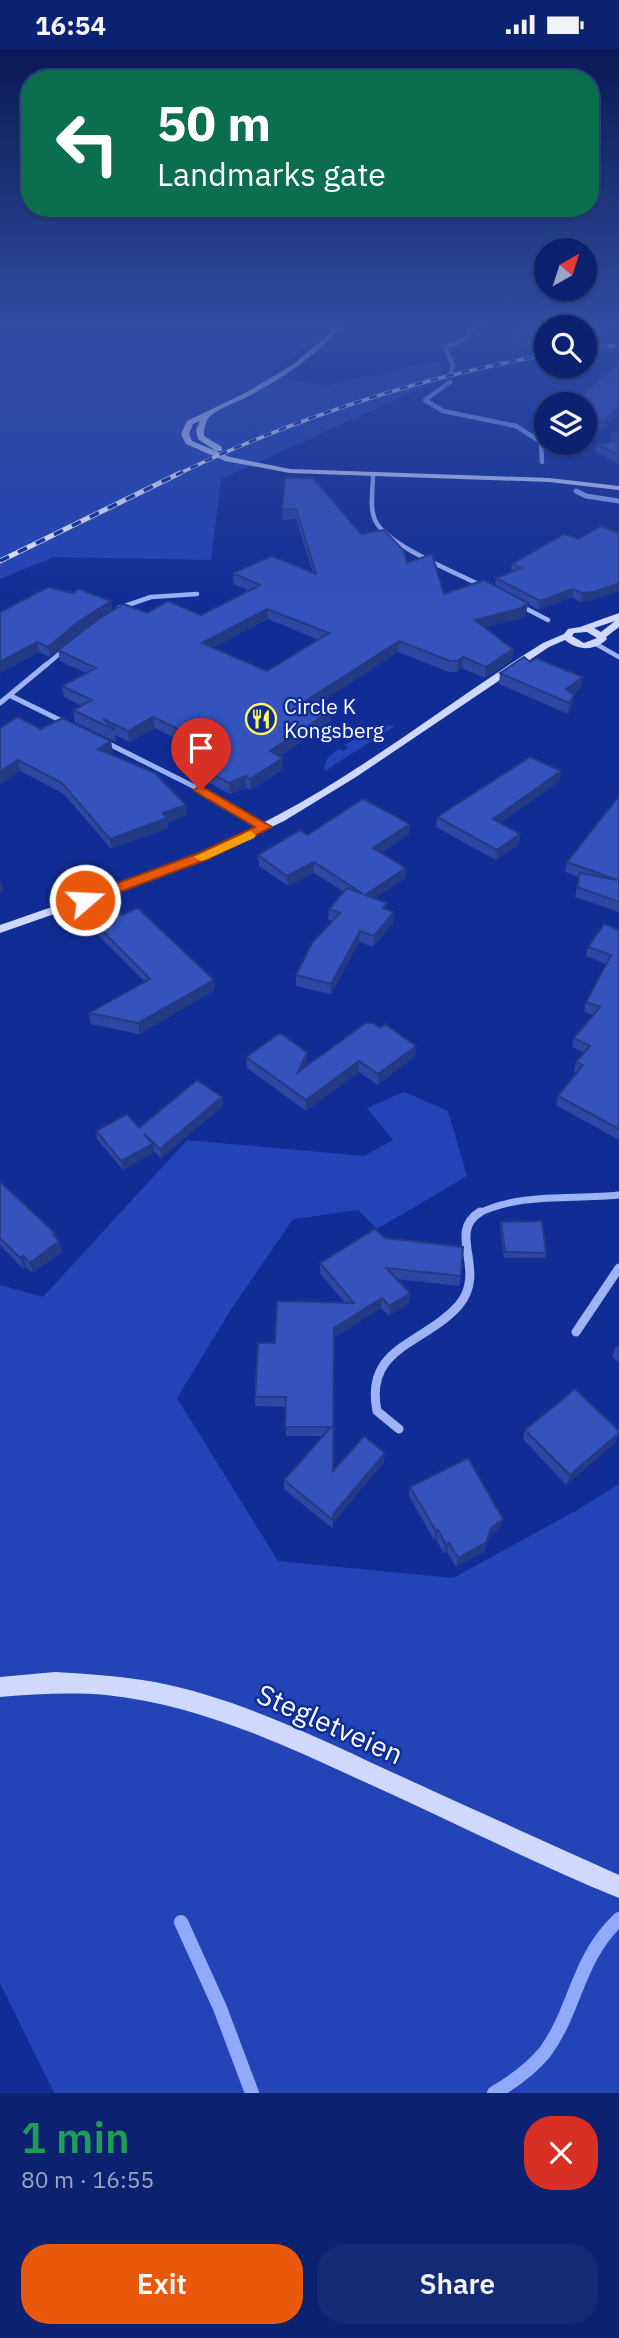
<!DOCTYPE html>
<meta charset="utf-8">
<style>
:root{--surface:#0c2270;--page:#152a75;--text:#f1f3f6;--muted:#9aa4c3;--line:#2c3f83;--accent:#ea580c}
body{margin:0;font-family:"IBM Plex Sans",sans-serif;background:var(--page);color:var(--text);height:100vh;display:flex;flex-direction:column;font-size:26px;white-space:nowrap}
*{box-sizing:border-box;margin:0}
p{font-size:23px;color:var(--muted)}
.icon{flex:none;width:38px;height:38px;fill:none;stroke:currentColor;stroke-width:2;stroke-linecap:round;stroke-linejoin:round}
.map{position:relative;height:2044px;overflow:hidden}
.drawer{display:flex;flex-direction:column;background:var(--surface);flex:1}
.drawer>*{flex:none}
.banner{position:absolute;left:21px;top:21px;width:578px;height:147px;border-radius:28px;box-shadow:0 2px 5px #0004,0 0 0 2px var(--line);background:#0b6e4f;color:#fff;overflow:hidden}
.needle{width:46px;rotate:39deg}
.buttons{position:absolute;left:534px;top:189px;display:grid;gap:14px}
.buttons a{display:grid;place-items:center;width:63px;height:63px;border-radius:50%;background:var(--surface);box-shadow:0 2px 5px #0004,0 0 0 2px var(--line);font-size:35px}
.pin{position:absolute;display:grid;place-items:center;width:60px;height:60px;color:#fff;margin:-72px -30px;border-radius:50% 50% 50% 0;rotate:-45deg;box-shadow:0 0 7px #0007}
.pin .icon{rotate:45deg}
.me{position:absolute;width:77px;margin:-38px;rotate:71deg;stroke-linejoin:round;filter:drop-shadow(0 0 5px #0008)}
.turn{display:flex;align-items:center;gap:24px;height:147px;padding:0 21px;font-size:32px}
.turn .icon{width:91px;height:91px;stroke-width:2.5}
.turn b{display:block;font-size:49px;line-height:60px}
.round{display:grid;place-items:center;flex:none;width:74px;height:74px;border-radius:28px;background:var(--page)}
.overview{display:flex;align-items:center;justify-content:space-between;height:119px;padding:0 21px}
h1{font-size:42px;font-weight:600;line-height:52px;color:#1e9e55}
.cta{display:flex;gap:14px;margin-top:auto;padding:14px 21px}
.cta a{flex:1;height:80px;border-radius:28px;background:var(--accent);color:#fff;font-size:28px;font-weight:600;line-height:80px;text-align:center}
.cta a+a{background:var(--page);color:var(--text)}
.status{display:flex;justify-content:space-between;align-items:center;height:49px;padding:0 35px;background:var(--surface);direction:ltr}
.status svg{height:19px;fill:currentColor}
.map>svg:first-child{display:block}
.green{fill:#2244b6}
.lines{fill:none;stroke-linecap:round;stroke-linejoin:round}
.stream-far2{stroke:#91aaf7;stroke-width:4.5}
.stream-far1{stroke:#91aaf7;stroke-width:5}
.stream{stroke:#91aaf7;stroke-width:14}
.street-far3{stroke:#9fb3f4;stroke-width:4.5}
.street-far2{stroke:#9fb3f4;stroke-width:5}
.street-far1{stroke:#9fb3f4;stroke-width:7}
.street{stroke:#9fb3f4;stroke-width:9}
.secondary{fill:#cfd9fd;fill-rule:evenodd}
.rail-far1-casing{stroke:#fff;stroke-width:3.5}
.rail-casing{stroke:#fff;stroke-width:5}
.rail-far1{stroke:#102d96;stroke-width:2.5;stroke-dasharray:8;stroke-linecap:butt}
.rail{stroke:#102d96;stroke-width:3.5;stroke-dasharray:10;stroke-linecap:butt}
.wall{fill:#2d47a3;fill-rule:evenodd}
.shaded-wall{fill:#243a84}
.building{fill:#3453bd;stroke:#243a84;stroke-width:2;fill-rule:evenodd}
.route{fill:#ea580c;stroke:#983908;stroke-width:2}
.slow{fill:#f59e0b}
.labels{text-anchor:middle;stroke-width:5;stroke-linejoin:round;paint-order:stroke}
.far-poi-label{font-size:21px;fill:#fff;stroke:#102d96;text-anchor:start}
.near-street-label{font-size:28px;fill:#fff;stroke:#102d96}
</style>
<div class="status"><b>16:54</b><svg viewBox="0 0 49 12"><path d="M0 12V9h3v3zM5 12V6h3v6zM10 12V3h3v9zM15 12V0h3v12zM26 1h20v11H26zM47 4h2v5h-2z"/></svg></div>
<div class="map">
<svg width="619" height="2044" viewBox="0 0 619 2044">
<rect width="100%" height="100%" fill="#102d96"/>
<!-- green -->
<path class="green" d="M0 274H336L269 326 326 337 441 311 444 329 221 430 211 511 54 508 0 530Z
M382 676 395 677 325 722C322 712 331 705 339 700L343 702 348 698 344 696Z
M404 1043 448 1062 467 1127 377 1180 358 1161 293 1170 232 1259 177 1349 278 1512 453 1529 579 1460 619 1435V2044H54L0 1934V1236L43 1248 187 1091 364 1107 393 1091 367 1059Z"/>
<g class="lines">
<!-- stream-far2 -->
<path class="stream-far2" d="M451 323 453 316 445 298 466 290 471 281 482 274
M450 333 425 351 443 362 516 377 541 393 542 413"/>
<!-- stream-far1 -->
<path class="stream-far1" d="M576 442 586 447 619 452"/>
<!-- stream -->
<path class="stream" d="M181 1873 220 1959 252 2044
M494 2044C513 2033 531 2020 545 2003 577 1959 576 1911 619 1870"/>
<!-- street-far3 -->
<path class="street-far3" d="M373 425C373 440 369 460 376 473 389 497 457 524 482 537
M521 557 548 571
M119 559 151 548 197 545
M596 595 619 608
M45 617 65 600"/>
<!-- street-far2 -->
<path class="street-far2" d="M11 647 66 674
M0 654 47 615
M105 693 219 750 265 778"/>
<!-- street-far1 -->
<path class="street-far1" d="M477 1165C521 1143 572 1151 619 1146"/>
<!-- street -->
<path class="street" d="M576 1283 619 1219
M399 1380 377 1362C364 1297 424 1296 459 1256 488 1221 446 1184 480 1163"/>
<!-- secondary -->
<path class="secondary" d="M337 274H343C319 306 284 328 249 347 238 353 220 359 210 367 205 372 204 381 204 387L222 398V402H216L198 390 196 381 200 372 193 375 189 385 192 392 230 408 290 420 549 429 619 437V441L549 433 290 424 225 412 186 395 181 385 187 372 247 343 292 316 327 287Z
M619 564V578L606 588 607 590C595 602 578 602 565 591L549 598 356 728 284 772 180 821 0 884V876C93 843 189 814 276 767 369 718 453 650 543 594L564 585 568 580 580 578ZM615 572 601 583 594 579ZM587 583 597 589 584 594 572 587 574 584Z
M55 1623C88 1625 121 1627 155 1633 243 1650 326 1693 407 1730 477 1762 548 1794 619 1826V1849C531 1813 445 1769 358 1730 278 1693 195 1655 106 1646 71 1643 36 1645 0 1648V1628Z"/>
<!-- rail-far1 casing -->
<g class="rail-far1-casing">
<path id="rail-far1" d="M584 300 619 296
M176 426C295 369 416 329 546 306"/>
</g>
<!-- rail casing -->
<g class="rail-casing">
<path id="rail" d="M0 512 180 424"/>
</g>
<!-- rail-far1 -->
<use href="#rail-far1" class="rail-far1"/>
<!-- rail -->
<use href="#rail" class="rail"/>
</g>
<!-- wall -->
<path class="wall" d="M524 274H583L603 292 584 294V278H546V297L539 300 506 290 507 283Z
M619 313 602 381 584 375V355L583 345Z
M619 382V415L596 403 597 395 610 393 611 385Z
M285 429 361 485 407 514 444 545 495 537 496 529 511 523 512 515 564 485 593 551 580 553 572 548 539 561 528 555 525 568 485 578 513 600 512 611 485 629 462 619 457 623H449L398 603 318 655 331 672 280 707 283 709V720L251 741 246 739 230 745 178 718 177 707 193 698 155 679 129 693 115 686 116 693 75 673 73 661 82 657 64 648 62 637 86 624 60 612 58 601 91 576 79 583 50 608 39 603 0 624V563L73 544 111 552 112 561 201 566 249 542 234 535 233 524H313L296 470 282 471ZM268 570 319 591 267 622 213 599Z
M530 613 583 628 581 639 573 645 574 646 572 657 568 665 499 635 500 624Z
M0 679 41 680 113 703 109 705 186 756 187 766 168 773V779L111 800 64 745 20 722 0 735Z
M560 732 500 774 520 785 519 795 496 811 436 778 437 768Z
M619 747V863L575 848 579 828 565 823 567 813Z
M410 775 409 785 381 804 406 819 405 829 375 849 387 854 386 860 394 863 393 874 373 898 359 893 331 945 296 937V926L332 872 328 871 329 860 344 843 314 824 288 837 259 817 258 806 307 786Z
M94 873 214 931 215 941 139 985 91 975 89 964 145 933 96 884Z
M619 881V1091L556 1056 558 1047 577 1024 574 1022 576 1013 584 1004 572 998 574 989 593 966 584 963 586 953 606 915 586 907 588 898Z
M380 979 416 997 415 1007 378 1036 359 1023 306 1062 247 1019 246 1008 307 1014 305 1018Z
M222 1048 223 1057 161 1109 154 1102V1103L123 1121 97 1090 96 1082 139 1079Z
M0 1133 59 1192 62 1203 33 1224 26 1218 23 1220 0 1196Z
M501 1173 546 1204 545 1209H504L500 1178Z
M385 1189 461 1227 459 1237 397 1230 410 1244 409 1254 389 1267 381 1259 334 1288 333 1422 384 1413 333 1474V1480L284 1440V1431L323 1387H286V1358L255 1357V1348L275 1294 345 1254 320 1224V1214Z
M619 1296V1314L612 1308 615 1300Z
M525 1381 616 1393 566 1436 523 1390Z
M410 1438 500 1479 489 1488 484 1503 456 1518 447 1503 444 1505 436 1490 434 1491 409 1447Z"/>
<!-- shaded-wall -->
<path class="shaded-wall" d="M619 279V286L603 292 584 294V286Z
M546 290V297L539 300 540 292Z
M619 358V365L602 381 603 373Z
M619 534V542L593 551 580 553 581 544Z
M573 540 572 548 539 561 540 552Z
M111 552 112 561 79 583 50 608 48 598 78 573Z
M528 554 525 568 474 581 475 571Z
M267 560 268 570 202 605V594Z
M399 592 398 603 307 662V651Z
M37 593 39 603 0 624V613Z
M513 600 512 611 485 629 486 618Z
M463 608 462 619 457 623 458 612Z
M583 628 581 639 564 651 566 640Z
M574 646 572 657 568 665 569 654Z
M332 661 331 672 270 713V702Z
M153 668 155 679 129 693 128 682Z
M111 692 113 703 99 710 98 700Z
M283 709V720L251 741 250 730Z
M18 711 20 722 0 735V723Z
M561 722 560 732 491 780 493 770Z
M246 727V739L230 745 229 734Z
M186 756 187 766 168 773V779L111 800 110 790 163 764Z
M410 775 409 785 372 810 373 799Z
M520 785 519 795 496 811 497 801Z
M314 813V824L288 837 287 827Z
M406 819 405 829 365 856V846Z
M0 833H1L4 843 0 844Z
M394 863 393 874 373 898 374 887Z
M360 882 359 893 331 945V935Z
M214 931 215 941 139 985 138 974Z
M416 997 415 1007 378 1036V1025Z
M307 1003V1014L298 1034V1023Z
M359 1012V1023L306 1062V1051Z
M222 1048 223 1057 161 1109 160 1100Z
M153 1095 154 1103 123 1121 121 1112Z
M55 1184 57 1193 59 1192 62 1203 33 1224 30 1214Z
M23 1207 26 1218 23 1220 20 1209Z
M410 1244 409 1254 389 1267V1257Z
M382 1249 381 1259 334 1289V1279Z
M619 1384 616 1393 566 1436 570 1426Z
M385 1404 384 1413 333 1474V1465Z
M503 1470 500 1479 489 1488 484 1503 456 1518 458 1509 491 1479Z
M438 1481 436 1490 434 1491 436 1482Z
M449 1494 447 1503 444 1505 446 1496Z"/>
<!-- building -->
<path class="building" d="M524 274H536V275L549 277 551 274H619V279L604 284 584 286V278H546V290L540 292 507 283Z
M619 313V358L603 373 584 367V355H554L583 345Z
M619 382V388L611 385Z
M619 392V406L597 395Z
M285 429H313L361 485 384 481 404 502 407 514 432 505 444 545 484 531 528 554 524 556 526 558 475 571 513 600 486 618 463 608 458 612H450L399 592 307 651 332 661 270 702 283 709 250 730 246 727 229 734 177 707 203 692 153 668 128 682 103 670 115 681 73 661 92 651 62 637 96 619 58 601 100 569 124 555 147 564 168 552 201 566 260 536 233 524 272 507 316 525 296 460 282 461ZM267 560 329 584 267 622 202 594Z
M601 477 619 484V534L594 543 581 544 573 540 540 552 496 529 521 519 512 515 564 485 578 490Z
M48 538 73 544 79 540 111 552 78 573 48 598 37 593 0 613V563Z
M524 608 530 613 536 609 583 628 566 640 574 646 569 654 500 624Z
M18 668 41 680 62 669 111 692 98 700 155 724 186 756 163 764 167 769 110 790 62 734 18 711 0 723V679Z
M530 708 561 722 493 770 520 785 497 801 437 768Z
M619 747V853L577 838 580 824 617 831 567 813Z
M363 750 410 775 373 799 406 819 365 846 387 854 383 859 394 863 374 887 360 882 331 935 296 926 312 894 340 864 329 860 347 839 363 845 314 813 287 827 258 806 300 781 307 786Z
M138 859 214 931 138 974 89 964 150 930 94 873 118 862 122 866Z
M604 875 619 881V1080L558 1047 583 1016 576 1013 590 997 574 989 600 958 586 953 611 906 588 898Z
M366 974H373L380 979 385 975 416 997 378 1025 359 1012 306 1051 246 1008 280 984 307 1003 298 1023Z
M197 1031 222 1048 160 1100 144 1085 153 1095 121 1112 96 1082 127 1065 139 1079Z
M0 1133 55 1184 53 1185 59 1192 30 1214 23 1207 20 1209 0 1189Z
M542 1172 546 1204 505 1203 501 1173Z
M375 1180 385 1189 463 1198 461 1227 386 1219 410 1244 389 1257 382 1249 334 1279 333 1422 364 1387 385 1404 333 1465V1471L284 1431 331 1378H285L286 1348H255L258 1294H275L277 1252 354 1254 320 1214Z
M575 1340 619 1382V1384L570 1426 525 1381Z
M468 1409 503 1470 491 1479 486 1494 458 1509 449 1494 446 1496 438 1481 436 1482 410 1438Z"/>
<!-- sky -->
<linearGradient id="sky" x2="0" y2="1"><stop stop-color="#091952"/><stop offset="0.49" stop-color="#314ca0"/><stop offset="1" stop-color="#314ca0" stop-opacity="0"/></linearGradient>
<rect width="619" height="560" fill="url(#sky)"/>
<!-- route -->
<path class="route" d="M201 737 272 778 208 810 90 854H80V848L199 804 255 778 196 743 194 741Z"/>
<!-- slow -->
<path class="slow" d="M250 782 256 786 254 789 205 811 201 812 194 808Z"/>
<!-- icons -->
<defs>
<g id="restaurant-ring" transform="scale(1.575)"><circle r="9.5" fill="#102d96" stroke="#fff562" stroke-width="1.5"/><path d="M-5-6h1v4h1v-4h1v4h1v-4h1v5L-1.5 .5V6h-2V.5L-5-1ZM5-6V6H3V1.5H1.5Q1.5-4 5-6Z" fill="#fff562"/></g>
</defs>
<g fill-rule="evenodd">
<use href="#restaurant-ring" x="261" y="670"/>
</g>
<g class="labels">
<!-- far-poi labels -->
<g class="far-poi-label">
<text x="284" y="665">Circle K<tspan x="284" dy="24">Kongsberg</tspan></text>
</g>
<!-- near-street labels -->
<g class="near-street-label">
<text transform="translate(330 1675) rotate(24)" y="10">Stegletveien</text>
</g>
</g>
</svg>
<div class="buttons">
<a><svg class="needle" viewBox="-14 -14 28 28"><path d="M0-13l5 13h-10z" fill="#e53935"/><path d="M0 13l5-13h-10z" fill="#9aa4c3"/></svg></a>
<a><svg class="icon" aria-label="search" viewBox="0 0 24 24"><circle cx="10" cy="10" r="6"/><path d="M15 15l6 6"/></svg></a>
<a><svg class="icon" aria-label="layers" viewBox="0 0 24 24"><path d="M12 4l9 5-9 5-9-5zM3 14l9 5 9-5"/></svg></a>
</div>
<div class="pin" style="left:201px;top:741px;background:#d93025"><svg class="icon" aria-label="arrive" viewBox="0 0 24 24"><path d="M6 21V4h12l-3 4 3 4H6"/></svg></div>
<svg class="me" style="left:85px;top:851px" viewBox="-20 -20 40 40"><circle r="17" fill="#ea580c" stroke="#fff" stroke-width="3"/><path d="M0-11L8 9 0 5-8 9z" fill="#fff"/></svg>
<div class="banner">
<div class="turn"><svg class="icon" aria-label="left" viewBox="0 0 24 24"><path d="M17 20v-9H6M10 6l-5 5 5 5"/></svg><div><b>50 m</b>Landmarks gate</div></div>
</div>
</div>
<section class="drawer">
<div class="overview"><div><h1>1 min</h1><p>80 m · 16:55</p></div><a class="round" style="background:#d93025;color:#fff"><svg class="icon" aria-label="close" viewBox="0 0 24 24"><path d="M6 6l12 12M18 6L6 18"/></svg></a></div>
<div class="cta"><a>Exit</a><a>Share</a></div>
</section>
